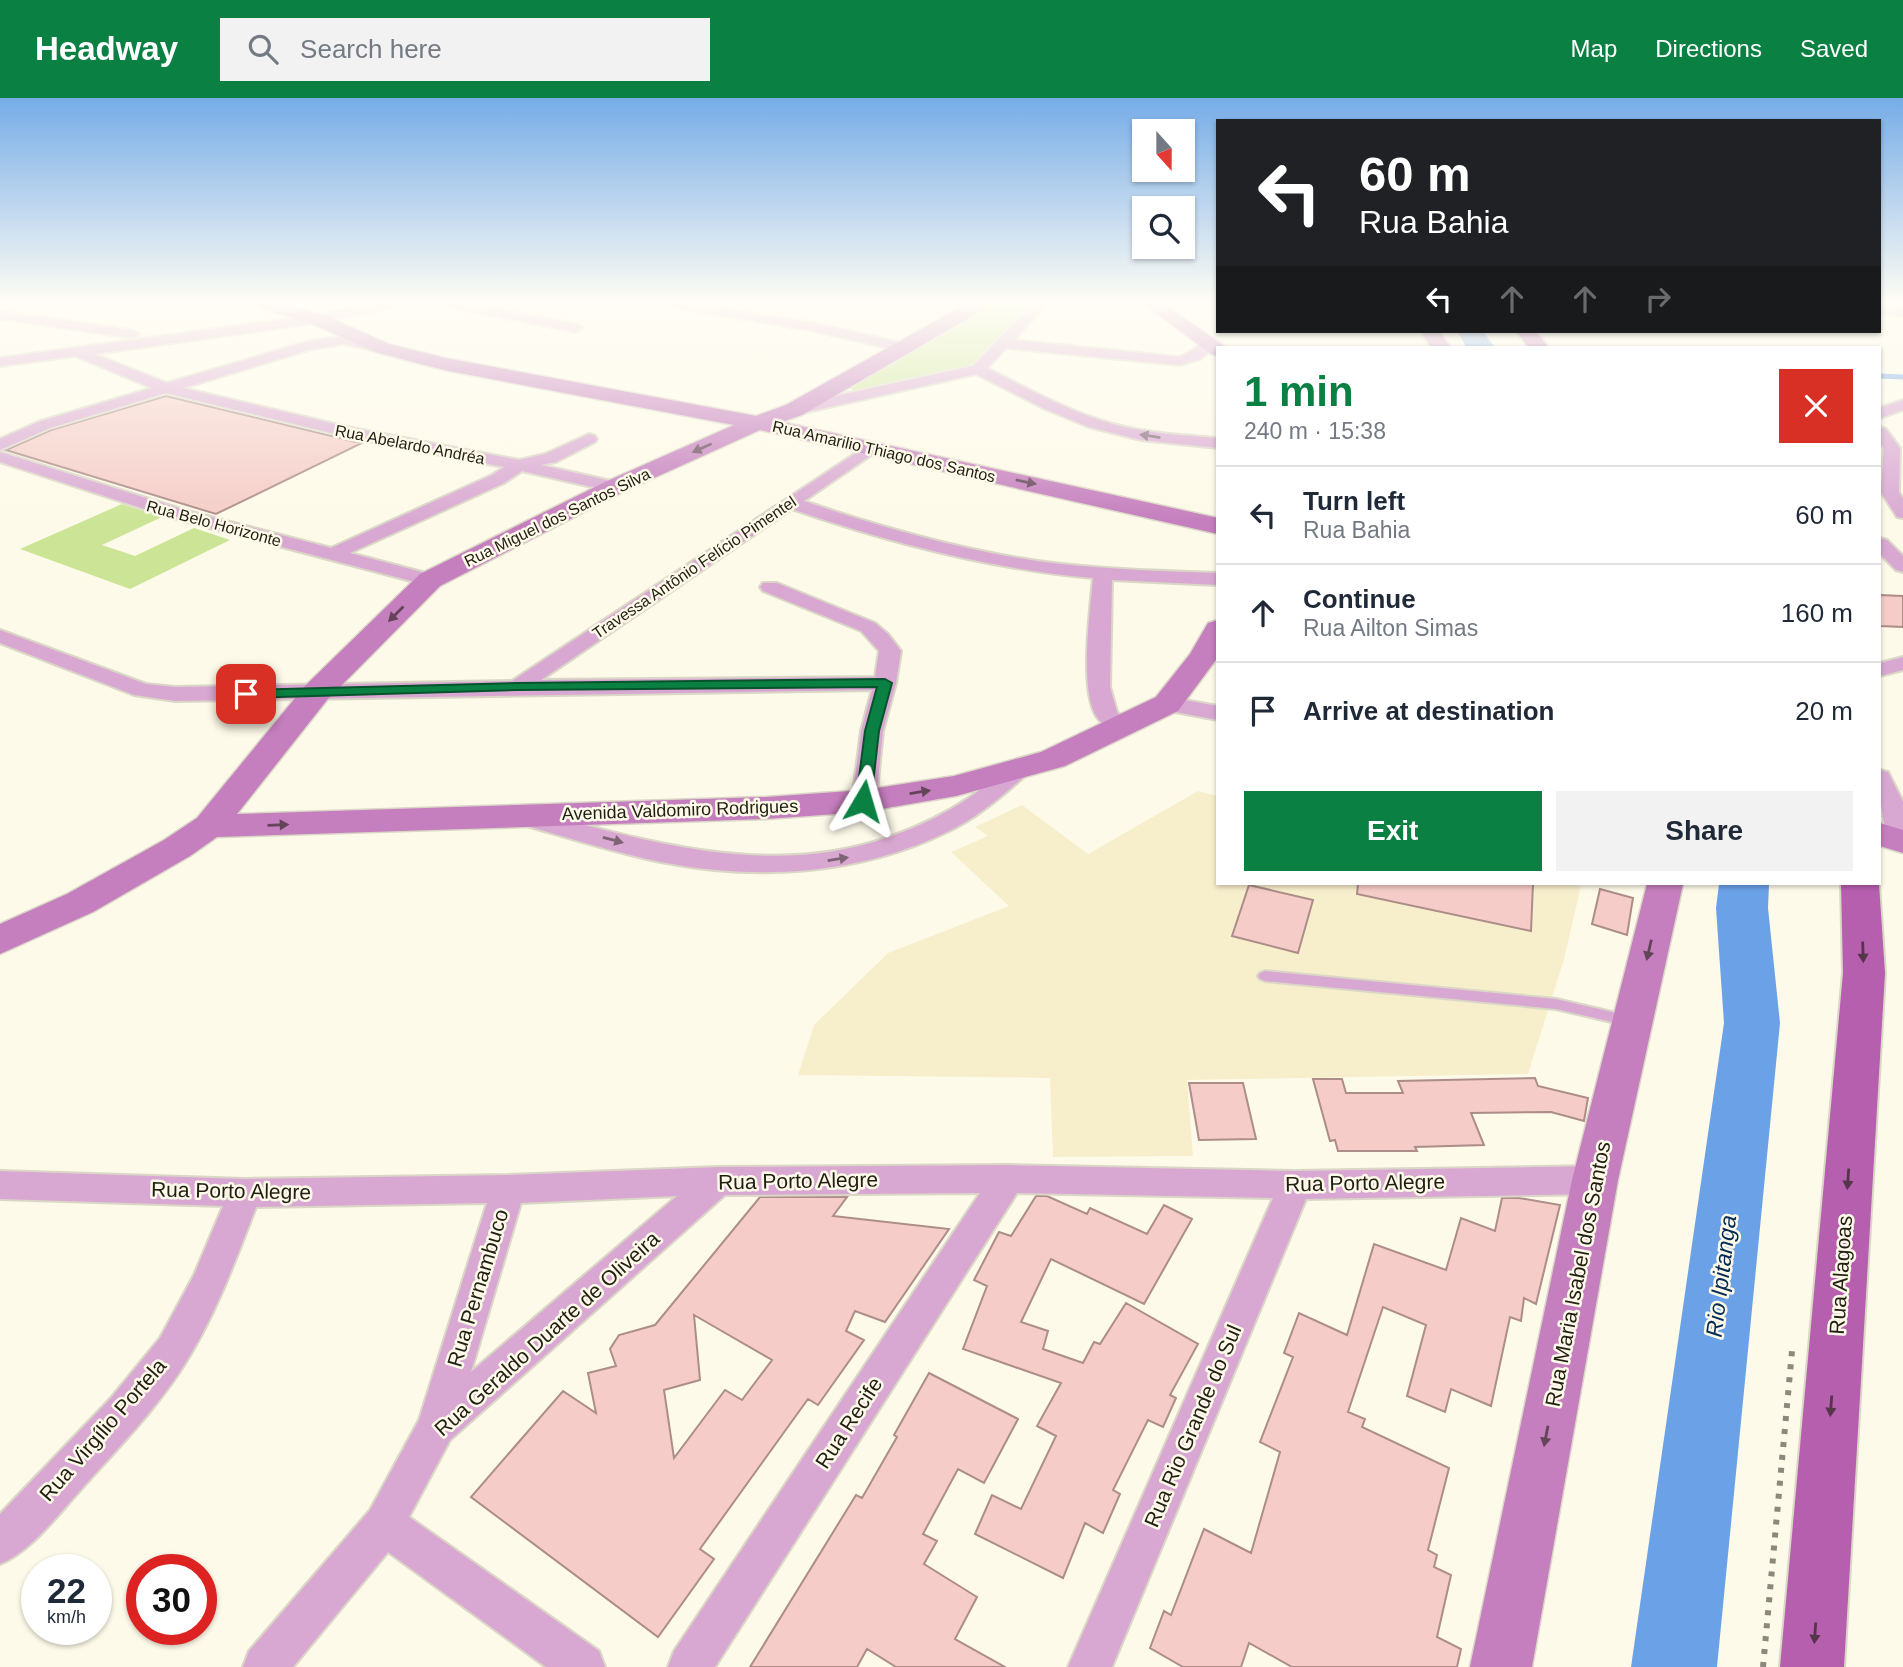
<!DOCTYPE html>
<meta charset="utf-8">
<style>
:root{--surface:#fff;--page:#f2f2f3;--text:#1f2937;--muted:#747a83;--line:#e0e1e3;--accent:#0b8043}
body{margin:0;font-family:Helvetica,sans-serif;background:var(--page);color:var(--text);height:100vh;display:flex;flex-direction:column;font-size:26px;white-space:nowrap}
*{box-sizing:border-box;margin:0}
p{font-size:23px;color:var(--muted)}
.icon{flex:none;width:38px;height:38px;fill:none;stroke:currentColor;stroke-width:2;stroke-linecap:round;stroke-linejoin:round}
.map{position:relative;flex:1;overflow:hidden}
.drawer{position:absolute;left:1216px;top:248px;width:665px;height:539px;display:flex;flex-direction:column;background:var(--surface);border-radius:0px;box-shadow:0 2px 5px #0004}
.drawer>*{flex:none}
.hud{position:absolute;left:1216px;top:21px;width:665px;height:214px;border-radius:0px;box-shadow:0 2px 5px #0004;background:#202124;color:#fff;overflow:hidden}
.needle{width:46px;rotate:159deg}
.fabs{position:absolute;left:1132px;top:21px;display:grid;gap:14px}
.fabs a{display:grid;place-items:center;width:63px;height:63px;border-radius:0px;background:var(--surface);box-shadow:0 2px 5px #0004;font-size:35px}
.speed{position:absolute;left:21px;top:1456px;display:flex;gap:14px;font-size:35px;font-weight:700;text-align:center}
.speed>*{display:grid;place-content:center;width:91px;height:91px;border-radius:50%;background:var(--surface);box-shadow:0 2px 5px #0004;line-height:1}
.speed small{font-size:18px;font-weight:400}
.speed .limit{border:10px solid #d22;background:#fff;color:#111}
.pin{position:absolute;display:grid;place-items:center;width:60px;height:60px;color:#fff;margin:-30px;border-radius:14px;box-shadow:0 4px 10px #0006}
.me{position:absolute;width:77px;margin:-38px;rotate:7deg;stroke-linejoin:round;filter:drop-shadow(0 0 5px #0008)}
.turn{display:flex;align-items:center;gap:24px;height:147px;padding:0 28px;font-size:32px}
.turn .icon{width:91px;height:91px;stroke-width:2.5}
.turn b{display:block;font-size:49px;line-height:60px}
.lanes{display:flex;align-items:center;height:66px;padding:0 28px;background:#0003;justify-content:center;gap:35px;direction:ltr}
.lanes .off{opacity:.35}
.round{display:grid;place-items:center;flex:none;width:74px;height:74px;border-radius:0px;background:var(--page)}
.overview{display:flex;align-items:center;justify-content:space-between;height:119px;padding:0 28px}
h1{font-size:42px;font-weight:800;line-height:52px;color:var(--accent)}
.cta{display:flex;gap:14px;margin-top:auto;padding:14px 28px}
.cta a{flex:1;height:80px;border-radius:0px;background:var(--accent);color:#fff;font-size:28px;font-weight:800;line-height:80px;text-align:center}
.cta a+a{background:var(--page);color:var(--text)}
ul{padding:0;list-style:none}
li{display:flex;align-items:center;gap:21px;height:98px;padding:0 28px;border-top:2px solid var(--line)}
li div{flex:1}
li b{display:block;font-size:26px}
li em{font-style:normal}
header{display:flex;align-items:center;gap:42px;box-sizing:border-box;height:98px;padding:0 35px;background:var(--accent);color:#fff}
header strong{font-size:33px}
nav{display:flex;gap:38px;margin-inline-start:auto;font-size:24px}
.search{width:490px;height:63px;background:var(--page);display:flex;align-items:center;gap:18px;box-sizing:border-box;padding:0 24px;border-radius:0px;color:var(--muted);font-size:26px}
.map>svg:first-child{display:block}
.built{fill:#f7efcb}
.green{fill:#cbe495}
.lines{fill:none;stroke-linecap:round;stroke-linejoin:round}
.stream{stroke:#6ba1e6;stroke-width:5}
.river{fill:#6ba1e6;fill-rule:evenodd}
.building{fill:#f5ccc7;stroke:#ac8d8a;stroke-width:2;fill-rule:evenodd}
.lane-casing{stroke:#dbd7c7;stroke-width:4}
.street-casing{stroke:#dbd7c7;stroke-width:4}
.secondary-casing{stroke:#dbd7c7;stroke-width:3}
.primary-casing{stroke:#dbd7c7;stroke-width:4}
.path{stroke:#8c887b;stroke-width:6;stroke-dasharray:5 8;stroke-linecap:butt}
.lane{fill:#d9a8d2;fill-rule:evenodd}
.street{fill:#d9a8d2;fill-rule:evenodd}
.secondary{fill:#c57ebe;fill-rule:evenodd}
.primary{fill:#b65fae;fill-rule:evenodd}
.oneway{fill:#7d6373}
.oneway2{fill:#634458}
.oneway3{fill:#55354a}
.route{fill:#0b8043;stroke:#07532c;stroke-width:2}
.labels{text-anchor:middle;stroke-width:5;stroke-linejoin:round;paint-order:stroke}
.far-street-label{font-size:16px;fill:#211e14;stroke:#fefae9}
.street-label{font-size:18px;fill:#211e14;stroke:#fefae9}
.near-street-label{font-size:21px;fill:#211e14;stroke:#fefae9}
.near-water-label{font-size:23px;font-style:italic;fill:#042a55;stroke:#fefae9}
</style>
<header>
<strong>Headway</strong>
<div class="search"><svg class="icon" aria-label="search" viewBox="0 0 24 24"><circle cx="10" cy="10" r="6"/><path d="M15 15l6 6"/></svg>Search here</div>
<nav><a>Map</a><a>Directions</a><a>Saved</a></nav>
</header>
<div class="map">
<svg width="1903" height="1569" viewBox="0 0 1903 1569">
<rect width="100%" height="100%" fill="#fefae9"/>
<!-- built -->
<path class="built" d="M1198 693 1218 698V786H1572L1581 788 1564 861 1528 976 1187 982 1193 1058 1053 1059 1050 980 798 977 814 927 888 855 1009 808 951 754 988 738 975 729 1022 707 1088 756Z"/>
<!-- green -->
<path class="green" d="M993 206H1040L968 270 858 293 844 289Z
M122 406 162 419 102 447 135 458 194 430 230 442 130 491 20 451Z"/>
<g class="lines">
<!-- stream -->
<path class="stream" d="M1880 278 1903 279"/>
<!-- river -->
<path class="river" d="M1457 233H1483L1495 250H1467Z
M1719 786H1769L1768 810 1780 925 1717 1569H1631L1724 925 1716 810Z"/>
</g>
<!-- building -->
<path class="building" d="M166 298 352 343 362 345 216 416 6 352 51 332Z
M1880 497 1903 498V529L1880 528Z
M1358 786H1533L1531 833 1357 796Z
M1249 787 1313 802 1298 855 1232 838Z
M1600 791 1633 800 1627 837 1592 826Z
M1535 980 1538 988 1588 1000 1584 1023 1551 1014 1471 1015 1484 1047 1415 1049 1417 1053H1338L1335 1042 1330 1043 1313 981H1342L1346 995H1403L1398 983Z
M1189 985H1243L1256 1041 1199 1042Z
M1036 1098H1047L1087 1116 1090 1110 1147 1136 1164 1107 1192 1121 1144 1206 1051 1161 1021 1224 1048 1233 1043 1251 1083 1265 1094 1244 1100 1246 1126 1205 1198 1246 1170 1297 1176 1300 1163 1329 1148 1322 1113 1392 1120 1396 1103 1435 1085 1425 1063 1480 975 1436 992 1397 1021 1411 1056 1338 1037 1328 1061 1285 963 1251 987 1188 974 1182 999 1134 1011 1138Z
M760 1099H847L833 1118 949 1131 885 1224 855 1213 846 1233 864 1242 818 1307 808 1301 700 1451 714 1461 658 1539 471 1399 563 1293 596 1315 588 1275 616 1268 610 1251 619 1237 655 1227ZM694 1217 772 1262 742 1302 725 1292 674 1360 664 1292 700 1282Z
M1502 1100H1519L1560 1107 1536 1206 1524 1200 1521 1223 1510 1219 1491 1308 1451 1291 1445 1314 1407 1298 1426 1227 1383 1209 1348 1314 1365 1321 1362 1329 1449 1370 1428 1452 1437 1457 1434 1469 1451 1477 1437 1539 1461 1551 1457 1569H1292L1249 1545 1241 1569H1183L1150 1550 1164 1513 1171 1517 1204 1431 1251 1455 1280 1354 1260 1344 1293 1259 1284 1255 1299 1215 1347 1237 1374 1146 1446 1172 1461 1120 1495 1133Z
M929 1275 1018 1321 984 1385 958 1371 923 1436 937 1443 924 1466 977 1499 955 1541 1005 1569H896L867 1551 857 1569H750L856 1397 862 1400 897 1339 894 1337Z"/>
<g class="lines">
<!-- lane casing -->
<g class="lane-casing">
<path id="lane" d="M1265 873 1556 901 1629 918 1634 919 1636 923 1634 927 1629 928 1556 911 1265 883 1260 881 1258 878 1260 875Z"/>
</g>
<!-- street casing -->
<g class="street-casing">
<path id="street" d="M371 206H395L388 210 317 225 94 256 167 285 310 243 343 238 387 247 389 250 382 254 343 246 312 251 183 290 352 330 519 362 545 356 589 336 595 338 597 341 595 344 556 364 541 367 620 385 623 389 620 393 614 394 522 373 504 385 350 455 437 478 440 482 430 488 172 420 0 364V354L184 412 331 450 492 377 504 369 352 340 166 295 50 330 0 352V341L38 324 152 290 75 258 0 268V260L317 217Z
M447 206H472L576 226 583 230 576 234 454 210Z
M670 206H698L814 225 906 246 908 249 901 253 814 233 677 210Z
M1033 206H1047L1014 242 1179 259C1191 255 1202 242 1214 244V250L1200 261 1180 267 1006 250 987 270C1024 289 1061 309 1100 322 1138 335 1179 337 1218 340V350L1141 342 1089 329 1045 311 976 276 794 317 786 312 794 307 973 268Z
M1880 208 1903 210V218L1880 216Z
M0 213 133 232 140 236 133 240 0 221Z
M1903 302V312L1880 320V310Z
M1880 329 1886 331 1900 350 1899 394 1903 401V420L1897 419 1881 394 1884 350 1880 344Z
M871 345 879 350 877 353 804 403C880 429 957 451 1037 463 1097 471 1157 473 1218 475V487L1112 482 1110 589 1117 614 1133 630 1130 635H1114C1107 629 1099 624 1095 616 1080 587 1090 514 1093 480 990 471 890 445 792 411L541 582 875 579 879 553 861 533 763 493 760 489 763 485H777L875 525 888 536 901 553 896 585 883 633 876 703 873 708 864 711 855 708 852 703 861 633 872 592 175 603 134 597 0 545V532L146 586 175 589 512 583Z
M1880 440 1887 442 1903 458V474L1896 472 1880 456Z
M1903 559V572L1880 578V565Z
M1167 599 1218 608V622L1159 611 1156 606 1159 601Z
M1017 666 1025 668 1029 673 1025 678C1001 699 977 720 947 734 859 777 756 783 661 764 612 754 564 738 516 725L513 719 516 713 525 711C643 742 768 782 889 739 918 729 945 716 970 699 986 689 999 670 1017 666Z
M1880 672 1888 674 1903 704V752L1893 750C1883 734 1878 690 1880 672Z
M1008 1067 1295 1073 1595 1068 1607 1072 1611 1082 1607 1092 1595 1096 1306 1101 1112 1569H1068L1273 1100 1017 1095 715 1569H668L674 1553 980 1095 725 1097 450 1342 409 1419 599 1553 605 1569H546L388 1454 293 1569H243L249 1553 370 1412 419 1322 487 1105 256 1109C236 1161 216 1216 186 1264 157 1311 115 1353 78 1395 56 1419 31 1453 0 1466V1416L110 1301 160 1240 194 1177 223 1108 0 1101V1073L245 1081 508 1077 718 1069ZM677 1098 471 1274 521 1105Z"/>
</g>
<!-- secondary casing -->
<g class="secondary-casing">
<path id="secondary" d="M258 206H285L324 217 389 246 445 260 756 318 786 307 966 206H988L986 210 802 317 782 324 1218 420V436L760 332 623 394 440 488 327 602 237 716 766 699 864 692 954 678 1041 654 1156 599 1190 556 1208 525 1218 522V559L1178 613 1065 668 956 698 864 714 766 721 217 739 190 758 93 814 0 856V826L67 796 164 742 197 720 305 588 420 476 605 384 734 327 444 272 375 254 310 225 260 210Z
M1144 206H1164L1227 250H1218V258L1211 256Z
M1421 233H1439L1451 250H1431Z
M1880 725 1903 732V755L1880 748Z
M1647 786H1683L1618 1082 1532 1569H1470L1572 1082Z"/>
</g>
<!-- primary casing -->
<g class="primary-casing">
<path id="primary" d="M1516 233H1536L1549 250H1529Z
M1841 786H1879L1885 875 1844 1569H1780L1843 875Z"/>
</g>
<!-- path -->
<path class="path" d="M1763 1569 1792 1253"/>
<!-- lane -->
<use href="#lane" class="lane"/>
<!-- street -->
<use href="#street" class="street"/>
<!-- secondary -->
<use href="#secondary" class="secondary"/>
<!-- primary -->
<use href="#primary" class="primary"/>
</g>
<!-- one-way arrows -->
<defs><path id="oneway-solid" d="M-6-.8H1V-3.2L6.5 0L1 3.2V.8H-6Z" transform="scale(1.75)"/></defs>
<g class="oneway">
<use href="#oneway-solid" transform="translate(1150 338) rotate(-171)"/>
<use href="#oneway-solid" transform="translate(613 742) rotate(15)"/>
<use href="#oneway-solid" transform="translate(838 761) rotate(-9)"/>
</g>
<g class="oneway2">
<use href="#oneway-solid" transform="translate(702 350) rotate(156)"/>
<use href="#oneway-solid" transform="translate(1026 384) rotate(12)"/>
<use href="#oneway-solid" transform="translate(396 516) rotate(135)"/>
<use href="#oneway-solid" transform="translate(920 694) rotate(-9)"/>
<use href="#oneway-solid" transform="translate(278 727) rotate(-2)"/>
<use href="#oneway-solid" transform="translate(1649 852) rotate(103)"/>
<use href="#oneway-solid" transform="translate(1546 1338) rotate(101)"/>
</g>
<g class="oneway3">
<use href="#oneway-solid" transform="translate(1863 854) rotate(88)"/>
<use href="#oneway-solid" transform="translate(1848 1081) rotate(94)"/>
<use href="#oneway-solid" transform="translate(1831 1308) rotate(94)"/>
<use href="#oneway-solid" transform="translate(1815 1535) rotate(94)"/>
</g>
<!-- sky -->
<linearGradient id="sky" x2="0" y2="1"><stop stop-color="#76ace7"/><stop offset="0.48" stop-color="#fffdf5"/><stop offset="1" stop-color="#fffdf5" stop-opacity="0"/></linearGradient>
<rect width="1903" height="425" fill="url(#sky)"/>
<!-- route -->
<path class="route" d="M885 581 892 585 879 633 871 703 863 707 856 703 865 633 877 589 517 592 246 600 239 596 246 592 517 585Z"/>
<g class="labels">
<!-- far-street labels -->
<g class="far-street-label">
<text transform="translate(410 346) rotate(11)" y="6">Rua Abelardo Andréa</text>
<text transform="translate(884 353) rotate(13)" y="6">Rua Amarilio Thiago dos Santos</text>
<text transform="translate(557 419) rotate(-26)" y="6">Rua Miguel dos Santos Silva</text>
<text transform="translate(214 425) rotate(15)" y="6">Rua Belo Horizonte</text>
<text transform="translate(694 469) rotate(-34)" y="6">Travessa Antônio Felício Pimentel</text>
</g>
<!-- street labels -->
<g class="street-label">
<text transform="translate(680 712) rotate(-2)" y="6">Avenida Valdomiro Rodrigues</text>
</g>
<!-- near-street labels -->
<g class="near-street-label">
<text transform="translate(798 1083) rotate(-1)" y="7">Rua Porto Alegre</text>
<text transform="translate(1365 1085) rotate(-1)" y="7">Rua Porto Alegre</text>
<text transform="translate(231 1093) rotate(1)" y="7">Rua Porto Alegre</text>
<text transform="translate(1578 1176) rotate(-79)" y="7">Rua Maria Isabel dos Santos</text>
<text transform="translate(1841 1177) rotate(-86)" y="7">Rua Alagoas</text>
<text transform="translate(478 1190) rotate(-73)" y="7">Rua Pernambuco</text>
<text transform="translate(547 1236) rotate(-42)" y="7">Rua Geraldo Duarte de Oliveira</text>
<text transform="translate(849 1325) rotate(-57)" y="7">Rua Recife</text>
<text transform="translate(1193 1328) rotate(-67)" y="7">Rua Rio Grande do Sul</text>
<text transform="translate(103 1332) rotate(-49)" y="7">Rua Virgílio Portela</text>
</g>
<!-- near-water labels -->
<g class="near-water-label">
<text transform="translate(1721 1178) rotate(-83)" y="8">Rio Ipitanga</text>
</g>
</g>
</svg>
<div class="fabs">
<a><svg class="needle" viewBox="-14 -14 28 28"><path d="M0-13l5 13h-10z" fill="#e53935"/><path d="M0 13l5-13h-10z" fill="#747a83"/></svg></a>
<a><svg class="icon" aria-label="search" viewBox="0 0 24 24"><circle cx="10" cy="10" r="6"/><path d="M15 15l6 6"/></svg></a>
</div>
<div class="speed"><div>22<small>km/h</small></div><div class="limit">30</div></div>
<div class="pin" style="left:246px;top:596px;background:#d93025"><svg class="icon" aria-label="arrive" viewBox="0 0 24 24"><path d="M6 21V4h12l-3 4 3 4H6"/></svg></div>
<svg class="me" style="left:863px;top:703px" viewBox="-20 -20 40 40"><path d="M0-17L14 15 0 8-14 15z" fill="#0b8043" stroke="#fff" stroke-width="4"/></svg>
<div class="hud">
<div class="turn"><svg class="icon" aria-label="left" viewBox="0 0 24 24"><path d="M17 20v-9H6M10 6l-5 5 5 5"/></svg><div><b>60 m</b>Rua Bahia</div></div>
<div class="lanes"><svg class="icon" aria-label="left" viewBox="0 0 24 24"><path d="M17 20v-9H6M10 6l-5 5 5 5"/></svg><svg class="icon off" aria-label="ahead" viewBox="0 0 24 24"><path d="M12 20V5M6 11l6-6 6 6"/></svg><svg class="icon off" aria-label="ahead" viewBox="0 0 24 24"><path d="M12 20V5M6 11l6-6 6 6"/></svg><svg class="icon off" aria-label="right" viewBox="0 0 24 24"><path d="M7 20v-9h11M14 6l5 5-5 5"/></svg></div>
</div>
<section class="drawer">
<div class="overview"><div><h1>1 min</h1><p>240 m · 15:38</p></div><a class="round" style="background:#d93025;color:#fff"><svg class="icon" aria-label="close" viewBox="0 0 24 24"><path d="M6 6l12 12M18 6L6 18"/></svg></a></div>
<ul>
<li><svg class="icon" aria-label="left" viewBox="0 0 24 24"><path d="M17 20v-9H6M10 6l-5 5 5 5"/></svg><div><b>Turn left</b><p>Rua Bahia</p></div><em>60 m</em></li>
<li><svg class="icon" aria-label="ahead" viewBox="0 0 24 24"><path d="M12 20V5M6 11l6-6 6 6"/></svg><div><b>Continue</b><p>Rua Ailton Simas</p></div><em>160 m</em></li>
<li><svg class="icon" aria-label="arrive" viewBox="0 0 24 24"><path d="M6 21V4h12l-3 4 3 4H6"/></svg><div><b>Arrive at destination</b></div><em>20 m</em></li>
</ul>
<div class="cta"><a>Exit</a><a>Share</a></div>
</section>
</div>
